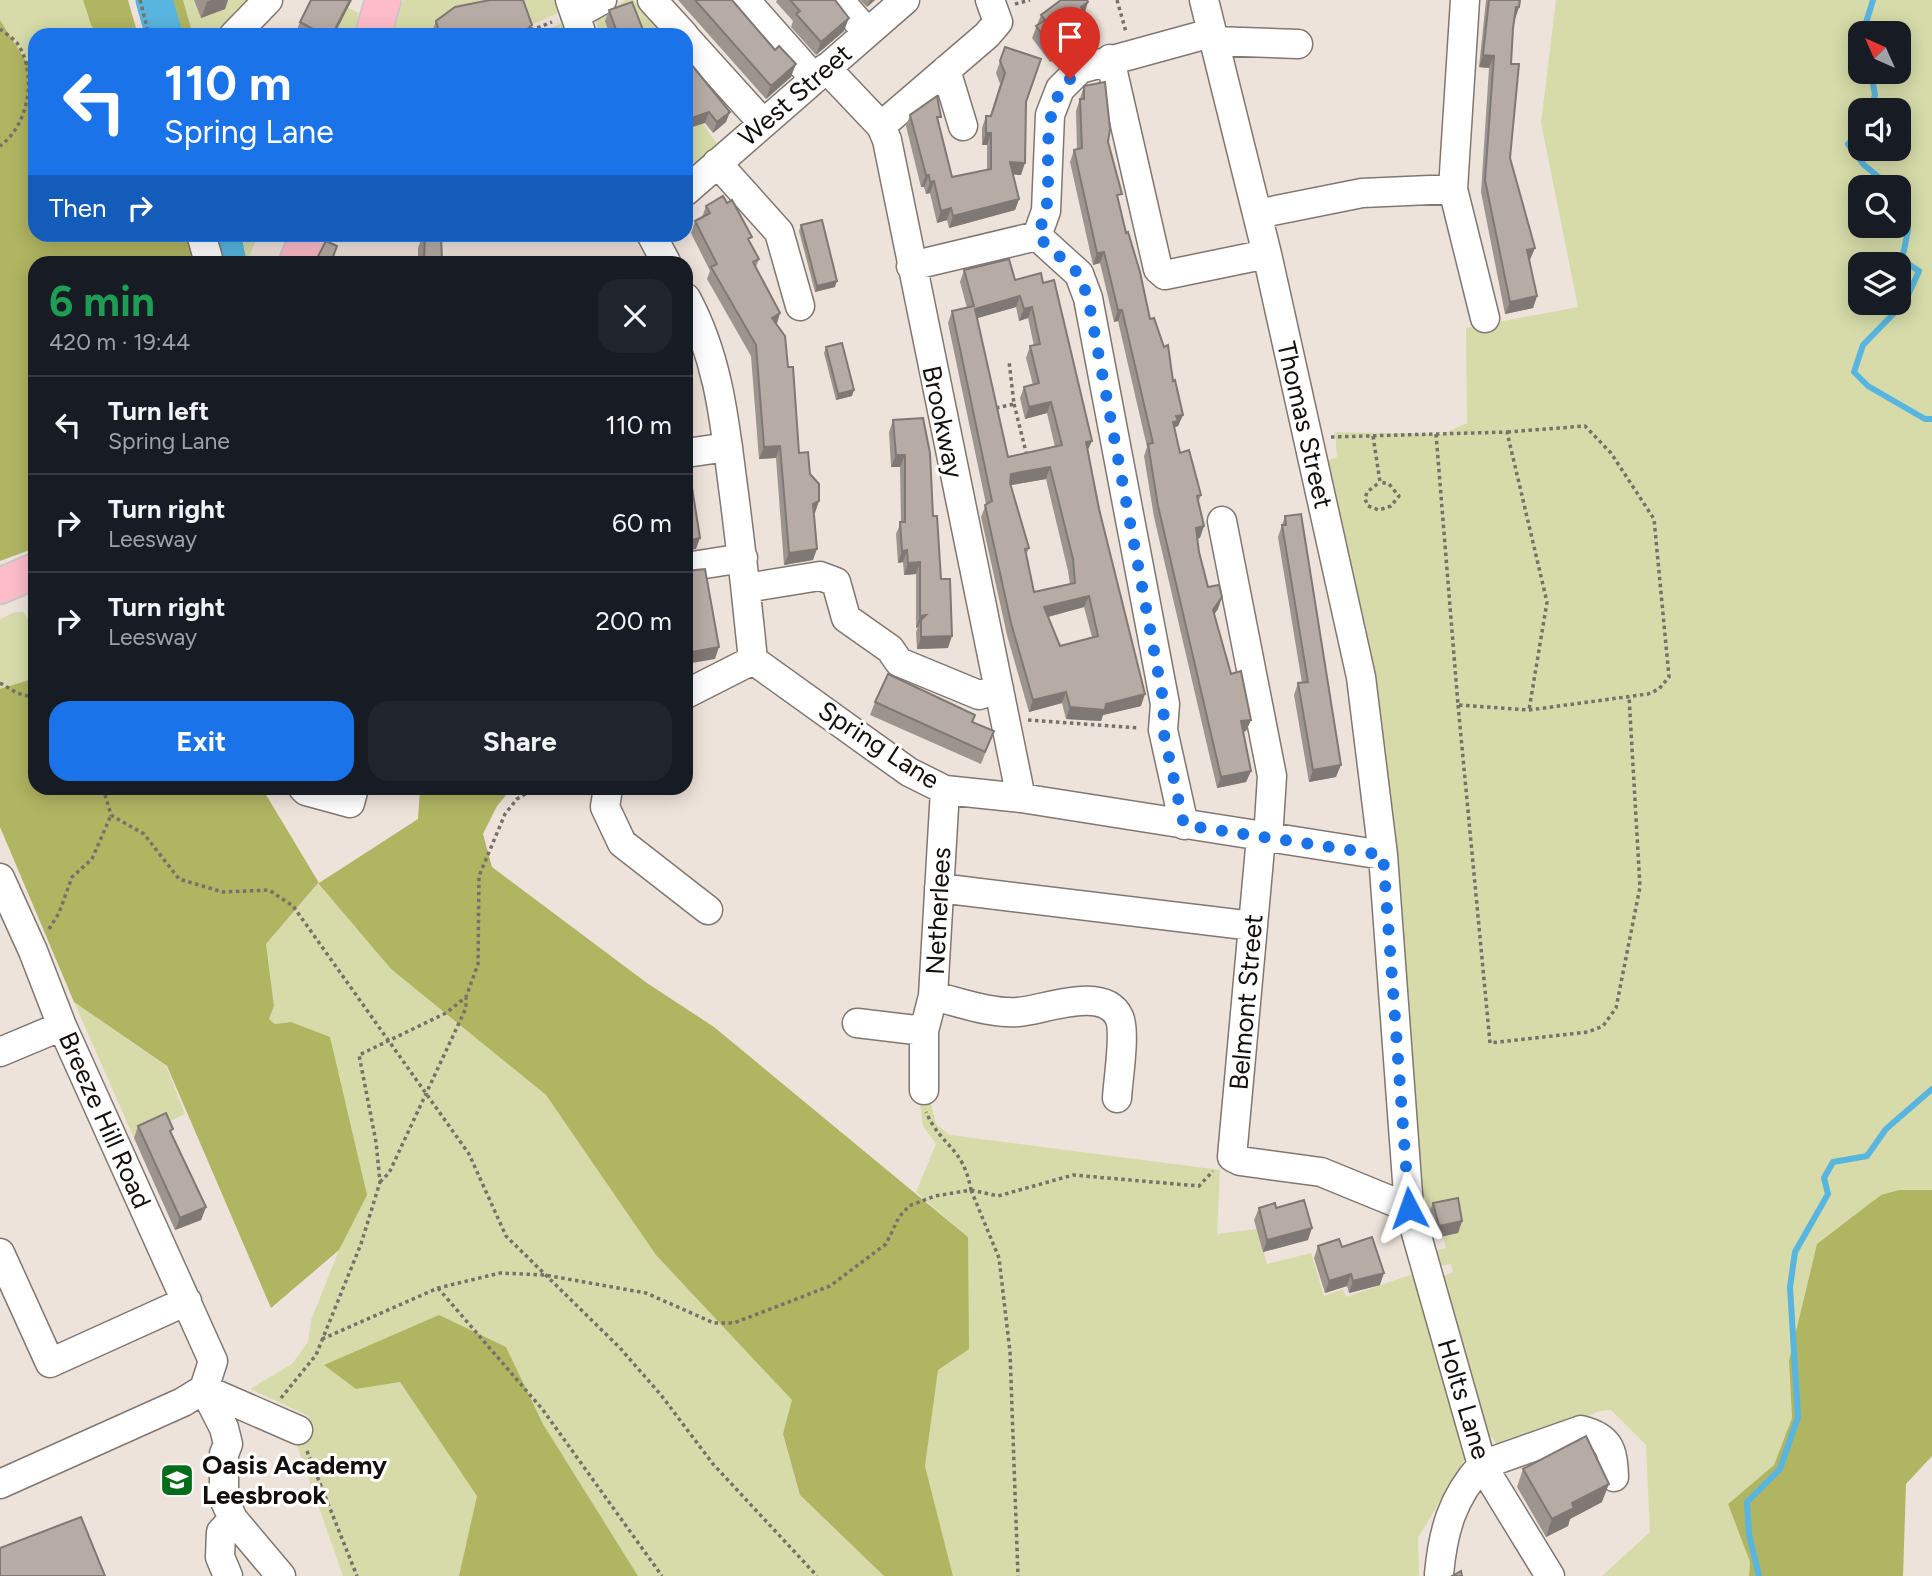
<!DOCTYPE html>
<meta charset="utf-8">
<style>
:root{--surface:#171b24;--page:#20242c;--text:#f1f3f6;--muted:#9ea1a6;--line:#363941;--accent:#1a73e8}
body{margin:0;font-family:Figtree,sans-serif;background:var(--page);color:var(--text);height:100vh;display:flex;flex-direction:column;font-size:26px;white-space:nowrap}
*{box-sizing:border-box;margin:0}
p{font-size:23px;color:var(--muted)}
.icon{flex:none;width:38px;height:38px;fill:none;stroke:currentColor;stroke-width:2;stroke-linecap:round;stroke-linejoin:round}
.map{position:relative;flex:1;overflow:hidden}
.drawer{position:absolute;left:28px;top:256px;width:665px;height:539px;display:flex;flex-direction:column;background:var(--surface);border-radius:21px;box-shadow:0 4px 18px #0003}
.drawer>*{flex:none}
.hud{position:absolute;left:28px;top:28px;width:665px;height:214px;border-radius:21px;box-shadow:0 4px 18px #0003;background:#1a73e8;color:#fff;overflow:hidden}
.needle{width:46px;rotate:315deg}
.fabs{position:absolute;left:1848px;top:21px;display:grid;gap:14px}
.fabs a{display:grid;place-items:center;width:63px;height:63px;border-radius:14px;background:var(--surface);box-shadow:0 4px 18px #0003;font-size:35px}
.pin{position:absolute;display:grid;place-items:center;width:60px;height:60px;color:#fff;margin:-72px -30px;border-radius:50% 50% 50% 0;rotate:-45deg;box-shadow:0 0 7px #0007}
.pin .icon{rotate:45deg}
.me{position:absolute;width:77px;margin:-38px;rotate:356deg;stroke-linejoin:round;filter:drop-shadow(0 0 5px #0008)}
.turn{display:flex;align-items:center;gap:24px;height:147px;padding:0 21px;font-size:32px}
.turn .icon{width:91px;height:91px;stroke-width:2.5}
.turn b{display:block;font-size:49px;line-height:60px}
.then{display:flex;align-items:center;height:66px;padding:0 21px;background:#0003;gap:14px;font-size:26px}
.round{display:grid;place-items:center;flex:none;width:74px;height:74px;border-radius:21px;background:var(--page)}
.headline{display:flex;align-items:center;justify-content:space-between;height:119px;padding:0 21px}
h1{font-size:42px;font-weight:700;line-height:52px;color:#1e9e55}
.primary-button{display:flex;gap:14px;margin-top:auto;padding:14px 21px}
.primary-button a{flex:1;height:80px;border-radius:21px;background:var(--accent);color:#fff;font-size:28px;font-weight:700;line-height:80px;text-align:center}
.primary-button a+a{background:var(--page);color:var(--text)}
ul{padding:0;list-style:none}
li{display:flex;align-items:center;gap:21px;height:98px;padding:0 21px;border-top:2px solid var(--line)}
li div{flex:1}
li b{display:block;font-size:26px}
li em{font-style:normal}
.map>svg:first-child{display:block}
.green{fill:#d6dba9;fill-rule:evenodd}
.forest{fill:#b0b562}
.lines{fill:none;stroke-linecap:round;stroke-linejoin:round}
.stream{stroke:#58b5df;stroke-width:6}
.river{stroke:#58b5df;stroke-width:37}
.minor-casing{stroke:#807770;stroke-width:31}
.major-casing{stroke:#c6c5c5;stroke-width:38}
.path{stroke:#77716b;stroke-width:3.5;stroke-dasharray:3.5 3.5;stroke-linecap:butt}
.minor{stroke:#fff;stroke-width:28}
.major{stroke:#fdbcc9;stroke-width:35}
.wall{fill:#9d948e;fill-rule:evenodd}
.shaded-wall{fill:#807874}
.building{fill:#b7aca5;stroke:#807874;stroke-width:2;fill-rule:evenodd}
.route{stroke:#1a73e8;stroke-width:12;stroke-dasharray:0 21.6}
.labels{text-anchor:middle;stroke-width:6;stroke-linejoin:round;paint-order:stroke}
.street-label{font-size:26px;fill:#120f0c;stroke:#fff}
.poi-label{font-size:26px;font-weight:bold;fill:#120f0c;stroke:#fff;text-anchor:start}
</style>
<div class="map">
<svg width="1932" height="1576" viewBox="0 0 1932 1576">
<rect width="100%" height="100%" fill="#eee3db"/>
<!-- green -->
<path class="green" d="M0 0H83L91 25 98 35H35V76L0 20Z
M183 0H253L217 35H193Z
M333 0 359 13 354 35H334Z
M403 0H493L438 35H392Z
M523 0H554L558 13 524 28Z
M625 0H634L664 35H636L606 21 610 35H600L596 21Z
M1556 0H1932V1190H1899L1789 1361 1792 1418 1774 1465 1728 1504 1750 1562 1749 1576H1602L1650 1532 1646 1445 1611 1410 1600 1411 1500 1452 1493 1438 1477 1431 1437 1279 1453 1272 1451 1264 1435 1267 1431 1251 1446 1248 1443 1236 1458 1233 1453 1210 1423 1216 1321 463 1337 457 1335 432 1443 434 1467 423 1466 328 1578 307 1541 123ZM1860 33H1899V72H1860ZM1860 110H1899V149H1860ZM1860 187H1899V226H1860ZM1860 264H1899V303H1860Z
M562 23 566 35H535Z
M686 100 718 145 686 172Z
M232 235H258L247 262H240Z
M15 612H23L35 628V678L0 689V619Z
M318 883 391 969 546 1095 653 1250 793 1400 783 1435 800 1495 884 1576H638L543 1424 506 1347 356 1389 400 1382 478 1496 459 1576H343L294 1437 309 1416 250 1389 292 1364 308 1342 311 1320 339 1250 366 1195 291 1022 275 1024 269 1019 274 1006 266 944Z
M74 1002 166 1066 185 1114 134 1138Z
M929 1095 936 1124 950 1135 1220 1170 1217 1234 1257 1229 1267 1264 1311 1253 1324 1296 1343 1289 1346 1297 1410 1275H1419L1468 1458 1464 1461 1418 1538 1419 1576H953L925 1466 938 1370 968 1237 916 1192 936 1144 923 1126 919 1097Z"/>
<!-- forest -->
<path class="forest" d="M83 0H128L138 35H98L91 25Z
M159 0H183L193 35H171Z
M0 20 35 76V234L195 235 196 262H35V548L0 561Z
M35 678V788H262L319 883 418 819 420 788H512L497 806 483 834 492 867 647 983 714 1027 968 1237 969 1349 938 1370 925 1466 953 1576H884L800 1495 783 1434 792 1400 656 1255 546 1095 391 969 318 883 266 944 274 1006 269 1019 275 1024 291 1022 330 1037 367 1195 339 1250 271 1308 167 1066 74 1002 0 827V689Z
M1899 1190H1932V1456L1906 1484 1903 1576H1749L1750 1562 1728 1504 1774 1465 1792 1418 1789 1361 1817 1244 1881 1195Z
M439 1315 506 1347 543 1424 638 1576H459L477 1496 400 1382 356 1389 324 1365Z"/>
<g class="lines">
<!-- stream -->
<path class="stream" d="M1866 33 1865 26 1873 0
M1870 110 1875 95 1871 72
M1860 132 1848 144 1864 165 1891 187
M1899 195 1908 230 1902 260 1919 271 1905 302 1863 345 1854 372 1868 386 1925 419H1932
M1759 1576 1749 1534 1747 1502 1780 1469 1798 1417 1790 1287 1795 1252 1828 1194 1824 1178 1833 1162 1867 1156 1886 1129 1932 1089"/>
<!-- river -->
<path class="river" d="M154 0 164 35
M222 234 228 262"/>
<!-- minor casing -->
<g class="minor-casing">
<path id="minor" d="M570 0 582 35
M652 0 684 35
M745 0 814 78
M839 0 867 32
M1204 0 1267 254 1361 677 1383 855 1409 1208 1482 1465 1550 1576
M1465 0 1453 189 1485 318
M575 15 602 0
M234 35 268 0
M686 38 763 123
M1213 41 1298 44
M1110 59 1158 269 1165 275 1267 254
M826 68 881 126 887 140 1021 798
M946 70 963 126
M881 126 987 35 998 22 990 0
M717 163 779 232 800 306
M686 191 905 0
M1257 214 1362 193 1453 189
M201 234 209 262
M651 234 666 262
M911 266 1037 236
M686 298C717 355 724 415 732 479 740 539 747 599 753 660L909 772 945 790 1021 798 1383 855
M686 453 728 447
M1222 521 1272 776 1268 839
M686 567 743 558
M746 588 820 576 836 582 846 618 890 649 899 662 979 695 999 689
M686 694 753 660
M303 788 306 791 350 803 354 788
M608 788 605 807 622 843 708 910
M1184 825 1163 730 1165 704 1088 298 1079 274 1037 236 1046 211 1050 115 1060 89 1080 69 1211 33
M1261 837 1232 1157 1240 1161 1321 1172 1409 1208
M0 878 33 951 62 1026 213 1361 204 1389 183 1402 0 1484
M939 888 1253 926
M933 996C959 1002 991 1014 1018 1012 1044 1010 1104 985 1119 1017 1126 1031 1118 1080 1117 1098
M857 1023 924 1031
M0 1052 62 1026
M924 1090V1031L933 996 945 790
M0 1253 50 1363 187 1301
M204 1389 224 1428 228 1444 224 1454V1499L233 1519 281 1576
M204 1389 298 1430
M1439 1574C1443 1531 1452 1498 1482 1465L1581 1430C1610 1437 1613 1450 1614 1477
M228 1576 220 1557 221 1532 233 1519"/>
</g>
<!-- major casing -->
<g class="major-casing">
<path id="major" d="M373 35 383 0
M297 262 308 234
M0 586 35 571"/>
</g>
<!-- path -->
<path class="path" d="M140 0 149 35
M1117 0 1126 32
M1015 4 1030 0
M0 29C5 33 13 38 17 43 38 73 29 125 0 146
M527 35V32L552 22
M26 64 35 60
M1014 404 1027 456
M996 408 1014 404 1009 361
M1436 434 1458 705 1529 710 1648 694 1659 689 1669 677 1654 519 1611 453 1585 426 1507 432
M1373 436 1380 482 1389 484 1399 496 1391 506 1379 510 1368 506 1365 499 1367 492 1380 482
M1331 437 1507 432 1547 602 1529 710
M0 683 17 693 35 698
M1458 705 1490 1043 1588 1032 1603 1026 1616 1008 1640 887 1629 696
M1028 720 1139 728
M103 788 111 815 144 834 179 879 223 892 269 890 293 906 469 1154 506 1236 620 1348 661 1395 713 1464 817 1576
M49 929 59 913 72 877 92 859 111 815
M380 1182 389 1173 466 1008V998
M971 1190 999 1258 1010 1352 1018 1576
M971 1190 998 1196 1073 1175 1199 1186 1213 1171
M438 1288 543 1410 662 1576
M322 1339 438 1288 500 1273 545 1275 646 1293 714 1323H734L830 1286 886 1244 899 1217 909 1206 935 1196 971 1190C963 1146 942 1148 926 1112
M281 1398 316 1355 361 1244 380 1182 376 1142 359 1055 446 1013 466 997 478 964 479 876 505 814 517 799 535 788
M307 1451 357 1576"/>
<!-- minor -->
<use href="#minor" class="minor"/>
<!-- major -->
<use href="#major" class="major"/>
</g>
<!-- wall -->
<path class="wall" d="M194 0H228L225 9 201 18Z
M490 0H524L523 1 532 25 530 29 535 35H431L436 21Z
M678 0H732L791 77 766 99Z
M777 0H835L844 31 816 55 791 27 793 21 776 2Z
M860 0H875L867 7Z
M1486 0H1520L1519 7 1515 19H1514L1513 28 1511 64 1510 158 1535 248 1529 260 1537 296 1533 308 1505 314 1481 192 1489 68 1479 67Z
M1088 2 1085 12 1092 22 1088 34 1050 62 1032 38 1041 15Z
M609 10 645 35H610L605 21Z
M300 22 334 35H295Z
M1005 47 1026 102 1021 175 1013 174 1019 199 1015 210 949 228 947 220 937 223 930 193 926 194 924 187H921L906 126 910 115 939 123 952 177 987 170V145H982V128L986 116H990L1000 84 996 73Z
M686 68 726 122 713 133 705 123Z
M1084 86 1108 142 1119 203 1126 233 1150 319 1173 381 1183 415 1178 426 1175 427 1174 429 1180 453 1201 495 1198 503 1200 538H1197L1199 552 1208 587 1218 609 1214 615 1231 674 1251 720 1246 731 1243 732 1251 771 1246 782 1217 788 1154 517 1144 456 1147 447 1118 321 1114 322 1100 263 1093 265 1070 162 1074 150H1077L1076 111Z
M706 206 750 242 759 259 756 267 780 313 777 324 788 367 799 453 815 513H814L813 560 784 565 776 458 759 459 751 356 707 279 710 271 691 233 695 221 702 217Z
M801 225 835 287 815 292 799 231Z
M423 234H441L442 262H418V248Z
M964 270 1015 280 1041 273 1088 452 1141 706 1103 715 1101 721 1066 719 1062 703 1029 712 1007 635 981 517 986 504 948 323 952 311 967 308 960 282ZM1016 307 1019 321 1028 318 1034 346H1030L1026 358 1033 385 1024 387 1020 398 1025 419 1047 413 1055 447 1008 457 977 318ZM1046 479 1068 571 1070 584 1034 592 1026 555 1029 548 1010 485ZM1084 607 1092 637 1060 646 1048 617Z
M826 347 852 396 836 400 824 353Z
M893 420 933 516 948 648 917 649 916 632 918 627 916 628V574L904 575 903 562 898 563 896 534 901 522 900 467H891L889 432Z
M1285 516 1336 777 1309 782 1294 695 1298 683H1302L1278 537Z
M875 702 972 722 994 731 981 764 870 715Z
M138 1126 171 1134 206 1207 201 1220 175 1230 134 1138Z
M1433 1203 1462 1221 1458 1233 1435 1238 1428 1215Z
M1259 1208H1276L1308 1240 1263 1252 1254 1220Z
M1318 1246 1342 1247 1380 1285 1349 1293 1347 1286 1325 1293 1314 1258Z
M1523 1469 1602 1502 1570 1519 1568 1526 1546 1537 1517 1487Z"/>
<!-- shaded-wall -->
<path class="shaded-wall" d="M211 0H228L225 9 201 18 207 2Z
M350 0H352L334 35H332Z
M870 0H875L867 7Z
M1088 2 1084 14 1081 7Z
M1516 7H1519L1515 19H1511Z
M849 18 844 31 816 55 821 42Z
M1092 22 1088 34 1050 62 1055 50Z
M1483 55 1494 56 1489 68 1479 67Z
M796 64 791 77 766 99 771 86Z
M709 112 705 123 686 129V120Z
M730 112 726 122 713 133 717 122Z
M986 133H991L987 145H982Z
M1010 162 1025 163 1021 175 1006 174Z
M926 175H929L924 187H921Z
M934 181 930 193 926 194 930 182Z
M1019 199 1015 210 949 228 953 216Z
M951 208 947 220 937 223 941 211Z
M1535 248 1530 260 1523 262 1527 250Z
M1104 252 1100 263 1093 265 1097 253Z
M837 281 835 287 815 292 817 286Z
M1020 296 1016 307 971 320 975 309Z
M1537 296 1533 308 1505 314 1510 302Z
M1032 307 1028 318 1019 321 1024 309Z
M1118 310H1122L1118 321 1114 322Z
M780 313 776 325 772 318Z
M854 390 852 396 836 400 838 394Z
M1051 402 1047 413 1025 419 1029 407Z
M1183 415 1178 426 1175 427 1173 432V422L1176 416Z
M1092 441 1087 452 1086 442Z
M780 446 776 458 759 459 764 447Z
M896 455H905L900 467H891Z
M1050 467 1046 479 1006 486 1011 474Z
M819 501 815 513 809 516 813 504Z
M1204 526 1200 538 1191 540 1196 528Z
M700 538 696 549 686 551V541Z
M817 549 813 560 784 565 789 553Z
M907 550 903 562 898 563 902 551Z
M920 562 916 574 904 575 908 563Z
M1089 596 1084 607 1040 619 1044 607Z
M1222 597 1218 609 1208 622 1213 610Z
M926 615 921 620 918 627 916 628 920 616Z
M952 636 948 648 917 649 921 637Z
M719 647 715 659 686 664V653Z
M1066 692 1062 703 1029 712 1033 700Z
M1145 694 1141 706 1103 715 1101 721 1066 719 1070 707 1106 704Z
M1251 720 1246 731 1237 733 1241 721Z
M1341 765 1336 777 1309 782 1313 770Z
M1251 771 1246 782 1217 788 1221 777Z
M206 1207 201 1220 175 1230 180 1218Z
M1462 1221 1458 1233 1435 1238 1439 1226Z
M1312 1228 1308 1240 1263 1252 1267 1240Z
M1384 1273 1380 1285 1349 1293 1353 1281Z
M1351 1274 1347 1286 1325 1293 1329 1281Z
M1609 1484 1602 1502 1570 1519 1568 1526 1546 1537 1552 1519 1572 1503Z"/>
<!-- building -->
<path class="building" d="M311 0H350L332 35H313L315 30 300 22Z
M490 0H523L532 25 525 31 532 28 535 35H440L436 21 455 7Z
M695 0H732L775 50 779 46 796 64 771 86Z
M790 0H835L849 18 821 42 796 14 800 11Z
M1061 0H1087L1088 2 1081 7 1092 22 1055 50 1036 26 1045 20 1041 15Z
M1489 0H1520L1519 7H1516L1513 28 1511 64H1519L1510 158 1535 248 1527 250 1537 296 1510 302 1485 180 1494 56 1483 55Z
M632 2 645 35H618L609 10Z
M1005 47 1041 59 1026 102 1025 163 1010 162 1019 199 953 216 951 208 941 211 934 181 930 182 929 175H926L910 115 937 96 941 117H937L952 177 991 169V133H986V116H991L1005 73 1000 61Z
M691 64 730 112 717 122 709 112 686 120V68Z
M1105 82 1110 129 1108 142 1122 194 1117 195 1126 233 1128 232 1140 272 1150 319 1154 318 1164 347 1168 345 1173 381 1175 380 1183 415 1176 416 1178 421 1173 422 1180 453 1189 450 1201 495 1197 496 1204 526 1196 528 1199 552 1208 587 1219 585 1222 597 1213 610 1231 674 1241 671 1251 720 1241 721 1251 771 1221 777 1158 506 1148 444 1153 443 1122 310H1118L1104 252 1097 253 1074 150 1082 148 1080 99H1084V86Z
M723 196 727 203 732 200 752 237 748 239 759 259 753 262 780 313 772 318 785 336 788 367H793L799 453 808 452 810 474 819 484V501L813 504 817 549 789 553 780 446 764 447 756 345 711 267 717 264 695 221 710 213 706 206Z
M822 220 837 281 817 286 801 225Z
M425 234H441L442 262H424Z
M326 241 337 246 331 262H315Z
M1009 259 1015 280 1041 273 1043 283 1054 280 1092 441 1086 442 1099 509 1145 694 1106 704 1105 710 1070 707 1066 692 1033 700 1011 623 985 505 992 501 952 311 974 306 964 270ZM1020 296 1024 309 1032 307 1040 344 1030 346 1039 383 1024 387 1029 407 1051 402 1062 445 1008 457 975 309ZM1050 467 1073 559 1075 583 1034 592 1025 549 1029 548 1010 483 1011 474ZM1089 596 1098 636 1060 646 1044 607Z
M842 343 854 390 838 394 826 347Z
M923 418 930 453 933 516H937L941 579H950L952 636 921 637V620L926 615 920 616V562L908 563 907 550 902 551 900 522H905V455H896L893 420Z
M686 462H688L700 538 686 541Z
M1301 514 1341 765 1313 770 1298 683 1308 682 1282 525H1286L1285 516Z
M705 569 719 647 686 653V571Z
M888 674 975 715 972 722 994 731 985 752 875 702Z
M166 1113 173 1129 170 1131 206 1207 180 1218 138 1126Z
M1458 1198 1462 1221 1439 1226 1433 1203Z
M1304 1200 1312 1228 1267 1240 1259 1208 1275 1203 1276 1208Z
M1372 1237 1384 1273 1353 1281 1351 1274 1329 1281 1318 1246 1339 1239 1342 1247Z
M1586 1436 1609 1484 1572 1503 1574 1508 1552 1519 1523 1469Z
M81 1517 105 1576H0V1548Z
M1461 1571 1462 1576H1452Z"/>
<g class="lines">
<!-- route -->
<path class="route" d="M1070 79C1037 113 1053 167 1046 210 1044 219 1040 228 1037 236L1079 274 1088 298 1164 704 1163 730 1184 825 1383 855 1409 1208"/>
</g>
<!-- icons -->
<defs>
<g id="school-square" transform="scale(1.75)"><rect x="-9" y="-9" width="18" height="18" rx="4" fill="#056c19" stroke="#fff"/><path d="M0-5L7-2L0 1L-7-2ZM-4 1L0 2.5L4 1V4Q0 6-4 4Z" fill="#fff"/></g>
</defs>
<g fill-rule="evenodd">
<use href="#school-square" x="177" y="1480"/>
</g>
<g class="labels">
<!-- street labels -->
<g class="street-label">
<text transform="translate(795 95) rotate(-41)" y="9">West Street</text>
<text transform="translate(943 422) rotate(78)" y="9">Brookway</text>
<text transform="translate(1305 425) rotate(77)" y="9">Thomas Street</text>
<text transform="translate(879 745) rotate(33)" y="9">Spring Lane</text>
<text transform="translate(938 911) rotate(-87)" y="9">Netherlees</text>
<text transform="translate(1246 1002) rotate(-85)" y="9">Belmont Street</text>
<text transform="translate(105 1120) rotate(66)" y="9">Breeze Hill Road</text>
<text transform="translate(1464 1399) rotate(73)" y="9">Holts Lane</text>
</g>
<!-- poi labels -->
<g class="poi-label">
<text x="202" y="1474">Oasis Academy<tspan x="202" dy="30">Leesbrook</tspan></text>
</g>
</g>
</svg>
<div class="fabs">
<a><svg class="needle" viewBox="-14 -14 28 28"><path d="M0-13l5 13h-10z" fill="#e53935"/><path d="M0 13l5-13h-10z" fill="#9ea1a6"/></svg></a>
<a><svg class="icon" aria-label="sound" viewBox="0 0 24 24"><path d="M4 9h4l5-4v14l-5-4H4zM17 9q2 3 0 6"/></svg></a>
<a><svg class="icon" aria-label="search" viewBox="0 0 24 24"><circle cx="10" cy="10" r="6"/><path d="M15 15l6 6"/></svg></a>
<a><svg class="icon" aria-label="layers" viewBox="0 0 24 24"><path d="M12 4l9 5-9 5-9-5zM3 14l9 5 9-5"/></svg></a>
</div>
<div class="pin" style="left:1070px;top:79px;background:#d93025"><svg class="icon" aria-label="arrive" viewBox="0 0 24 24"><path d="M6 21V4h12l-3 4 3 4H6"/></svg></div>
<svg class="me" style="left:1409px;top:1208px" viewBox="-20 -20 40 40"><path d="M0-17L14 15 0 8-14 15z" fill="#1a73e8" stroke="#fff" stroke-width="4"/></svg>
<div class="hud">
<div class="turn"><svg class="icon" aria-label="left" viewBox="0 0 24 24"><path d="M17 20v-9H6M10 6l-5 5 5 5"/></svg><div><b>110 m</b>Spring Lane</div></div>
<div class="then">Then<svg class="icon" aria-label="right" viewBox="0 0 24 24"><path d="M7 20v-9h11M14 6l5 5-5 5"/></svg></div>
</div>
<section class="drawer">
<div class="headline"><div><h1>6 min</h1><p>420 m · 19:44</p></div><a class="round"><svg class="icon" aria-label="close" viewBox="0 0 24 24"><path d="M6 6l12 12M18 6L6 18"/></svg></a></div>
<ul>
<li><svg class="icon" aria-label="left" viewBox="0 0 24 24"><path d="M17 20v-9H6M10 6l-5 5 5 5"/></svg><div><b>Turn left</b><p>Spring Lane</p></div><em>110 m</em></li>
<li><svg class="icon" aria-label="right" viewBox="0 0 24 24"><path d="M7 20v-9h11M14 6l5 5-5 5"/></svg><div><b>Turn right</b><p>Leesway</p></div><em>60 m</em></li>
<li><svg class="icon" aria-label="right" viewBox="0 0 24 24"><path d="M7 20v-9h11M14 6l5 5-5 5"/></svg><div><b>Turn right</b><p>Leesway</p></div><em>200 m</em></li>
</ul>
<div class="primary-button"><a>Exit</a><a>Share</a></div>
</section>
</div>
